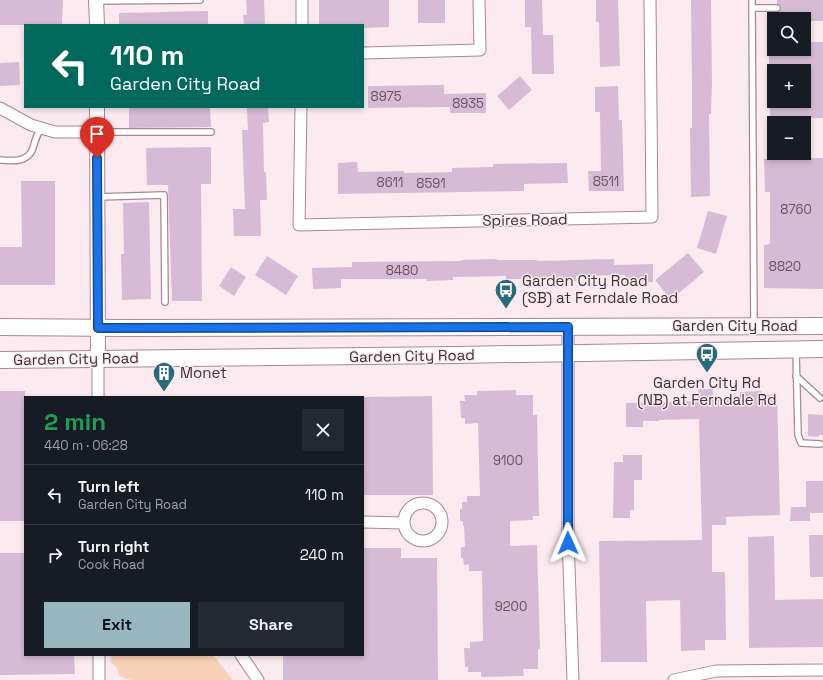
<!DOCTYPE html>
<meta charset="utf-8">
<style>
:root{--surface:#171b24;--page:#242831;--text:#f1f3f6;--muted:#9ea1a6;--line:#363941;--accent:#97b6c0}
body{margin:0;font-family:"Space Grotesk",sans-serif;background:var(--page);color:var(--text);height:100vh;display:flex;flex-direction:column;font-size:15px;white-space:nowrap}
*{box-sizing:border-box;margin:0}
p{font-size:13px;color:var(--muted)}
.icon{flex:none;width:22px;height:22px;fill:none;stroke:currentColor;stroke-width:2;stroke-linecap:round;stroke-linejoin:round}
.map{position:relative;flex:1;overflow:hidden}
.side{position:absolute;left:24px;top:396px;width:340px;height:260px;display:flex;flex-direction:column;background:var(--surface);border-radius:0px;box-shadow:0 2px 6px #0003}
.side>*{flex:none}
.hud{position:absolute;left:24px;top:24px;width:340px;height:84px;border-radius:0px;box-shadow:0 2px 6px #0003;background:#00695c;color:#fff;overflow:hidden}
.fabs{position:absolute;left:767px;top:12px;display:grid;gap:8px}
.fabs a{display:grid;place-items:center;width:44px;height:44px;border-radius:0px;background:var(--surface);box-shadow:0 2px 6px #0003;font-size:20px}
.pin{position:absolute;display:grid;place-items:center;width:34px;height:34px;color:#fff;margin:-41px -17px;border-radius:50% 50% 50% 0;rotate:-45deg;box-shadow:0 0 4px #0007}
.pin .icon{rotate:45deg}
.me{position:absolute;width:44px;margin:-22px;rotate:359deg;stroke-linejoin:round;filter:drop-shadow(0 0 3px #0008)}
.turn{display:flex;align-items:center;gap:14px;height:84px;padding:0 20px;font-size:18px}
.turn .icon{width:52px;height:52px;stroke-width:2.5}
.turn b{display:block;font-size:28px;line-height:34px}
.round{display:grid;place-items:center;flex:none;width:42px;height:42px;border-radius:0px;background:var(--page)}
.headline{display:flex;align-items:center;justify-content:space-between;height:68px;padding:0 20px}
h1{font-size:24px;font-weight:600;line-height:30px;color:#1e9e55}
.button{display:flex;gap:8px;margin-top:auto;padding:8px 20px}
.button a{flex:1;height:46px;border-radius:0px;background:var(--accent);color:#111;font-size:16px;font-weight:600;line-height:46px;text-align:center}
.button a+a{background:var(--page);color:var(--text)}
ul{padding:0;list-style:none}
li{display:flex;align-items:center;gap:12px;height:60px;padding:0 20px;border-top:1px solid var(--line)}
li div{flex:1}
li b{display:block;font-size:15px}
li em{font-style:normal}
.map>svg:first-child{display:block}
.green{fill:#f9d1b9}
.building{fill:#d7bbd4}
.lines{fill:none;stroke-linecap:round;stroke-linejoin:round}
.service-casing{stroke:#aa8792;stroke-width:8}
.minor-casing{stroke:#aa8792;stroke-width:13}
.tertiary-casing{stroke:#aa8792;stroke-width:16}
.secondary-casing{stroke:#aa8792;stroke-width:18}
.service{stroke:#fff;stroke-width:5.5}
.minor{stroke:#fff;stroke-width:11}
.tertiary{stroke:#fff;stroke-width:14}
.secondary{stroke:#fff;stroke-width:16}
.route-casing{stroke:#114b97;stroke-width:10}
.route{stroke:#1a73e8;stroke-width:7}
.labels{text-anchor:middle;stroke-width:3;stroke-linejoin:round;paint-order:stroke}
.number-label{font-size:13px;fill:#66545e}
.street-label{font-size:15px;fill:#403136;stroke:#fbebf0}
.poi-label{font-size:15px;fill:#403136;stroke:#fbebf0;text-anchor:start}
</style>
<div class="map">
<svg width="823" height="680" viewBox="0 0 823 680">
<rect width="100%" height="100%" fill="#fbebf0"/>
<!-- green -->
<path class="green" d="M111 655H213L233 680H131L119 676 117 668 111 662Z"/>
<!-- building -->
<path class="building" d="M0 0H63L62 25H0Z
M246 0H264L265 25H244L243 15H247Z
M319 0H389V27L363 28V25H319Z
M418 0H445V23H418Z
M525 0H542L543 35H553L554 74H532L531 27H525Z
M596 0H618L620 66 600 67 599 22H596Z
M691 0H711L712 82 711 114H709L710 196 691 197 690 128H692V87Z
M777 0H823V21H804V19H777V12L780 10 781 8 779 5 777 4Z
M208 11V25H119V13Z
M804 42H823V118L770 119V101H804V71H769V49H804Z
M19 62 20 85 0 86V63Z
M520 76 532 90 509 110 497 96Z
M444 85V94L486 93V113H450V107L368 108V86Z
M618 86 619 120H622L624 191H589L588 171H601L600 112H595V87Z
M129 107H210L211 127 129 128Z
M247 107H268L269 122 263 123 264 172H266L267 200H260L261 236H234L233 209H245L242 130H248Z
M211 147V184H201L202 301H172L168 185H147L146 148Z
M823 158V289L764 288V245L770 244V192H765L764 159Z
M357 162 358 172 404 171V173L452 172V168L493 167V164L567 163 568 183 524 184V191L338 194V163Z
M21 181H55V285H0V247H22Z
M149 202 151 299 122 300 121 254H124L123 203Z
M708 211 727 216 716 254 697 248Z
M688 253 704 272 671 300 655 280Z
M267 256 298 276 286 295 255 275Z
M497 259V260H537V261L614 259V265L653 264V282L625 283V275L576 276V281H548L547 279H506V276L453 277V280L427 281V279H341V288L313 289 312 268 352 267V262L462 261V260Z
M231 267 246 277 234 296 219 286Z
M698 389H713V398L740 397V392L761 391V395L777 394 780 515 726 517V525H712V572H725L726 640H705V650L681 651 680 600 646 601 647 662H601L599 541 702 540 699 419 659 420V421H643V427H626V403L698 401Z
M516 390V395H533V415H537L539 516H533V520L510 521V546L537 545 540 649H538V669H523L524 676 481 677V672H468V667H465L464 648H470V642L483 641 482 571H469V564L464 565 463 558H461V547H465L464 526H463V521H460V509H462V502H467V496H480L478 423 465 424V418H461L460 401H465L464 395H477V391Z
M0 391H25V521H0Z
M432 396 433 495H363V397Z
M808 414 823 415V435H819V437L808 436Z
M623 455H642V480H634V510H630V518H613L614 462H623Z
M806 481H823V513H810V521H790L791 507H806Z
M809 535H823V577H810Z
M774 536 775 600 823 599V647L749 648 748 537Z
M363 548H401V558H437L438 680H283V655H363Z
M0 553H25V655H74L75 674 0 675Z"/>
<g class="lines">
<!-- service casing -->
<g class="service-casing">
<path id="service" d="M752 0 754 326
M96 1 200 0
M752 8H777
M98 132H211
M0 160C12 161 28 163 33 148 36 139 35 136 42 128
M98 197 164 195 165 302
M796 351 798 435 801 443 820 444
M796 376 820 398"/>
</g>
<!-- minor casing -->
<g class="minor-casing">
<path id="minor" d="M302 0V25
M363 53 480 50 479 0
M301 107 299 225 652 217 650 0
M0 108 31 125 55 132H96
M568 327V538L573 680
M98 397V359
M404 522a19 19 0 1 1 38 0a19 19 0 1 1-38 0Z
M363 522 404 523
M241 655 258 680
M99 680V655
M674 680 716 671 823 670"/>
</g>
<!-- tertiary casing -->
<g class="tertiary-casing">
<path id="tertiary" d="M96 0 97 25
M97 107 98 359"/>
</g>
<!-- secondary casing -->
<g class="secondary-casing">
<path id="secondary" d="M0 327 126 328 823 326
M0 360 455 355 823 349"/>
</g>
<!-- service -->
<use href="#service" class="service"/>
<!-- minor -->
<use href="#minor" class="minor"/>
<!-- tertiary -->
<use href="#tertiary" class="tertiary"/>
<!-- secondary -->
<use href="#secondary" class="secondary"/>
</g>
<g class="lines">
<!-- route casing -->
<g class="route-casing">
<path id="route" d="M97 158 98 328 568 327V543"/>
</g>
<!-- route -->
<use href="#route" class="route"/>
</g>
<!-- icons -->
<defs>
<g id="bus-pin" transform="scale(1.15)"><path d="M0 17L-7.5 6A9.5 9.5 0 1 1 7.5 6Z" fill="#296b7e" stroke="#fbebf0"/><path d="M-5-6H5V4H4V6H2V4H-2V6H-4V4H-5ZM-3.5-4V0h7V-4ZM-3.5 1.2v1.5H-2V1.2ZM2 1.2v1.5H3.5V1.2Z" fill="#fff"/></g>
<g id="building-pin" transform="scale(1.15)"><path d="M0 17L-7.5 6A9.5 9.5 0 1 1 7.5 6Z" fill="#296b7e" stroke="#fbebf0"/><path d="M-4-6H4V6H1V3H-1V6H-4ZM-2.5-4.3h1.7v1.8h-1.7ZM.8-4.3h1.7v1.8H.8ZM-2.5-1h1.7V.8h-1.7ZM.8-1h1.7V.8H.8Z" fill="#fff"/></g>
</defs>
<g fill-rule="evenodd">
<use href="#bus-pin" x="506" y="290"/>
<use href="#bus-pin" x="707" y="354"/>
<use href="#building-pin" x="164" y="373"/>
</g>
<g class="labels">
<!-- number labels -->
<g class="number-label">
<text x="386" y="101">8975</text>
<text x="468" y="108">8935</text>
<text x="606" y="186">8511</text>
<text x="390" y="187">8611</text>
<text x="431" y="188">8591</text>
<text x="796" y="214">8760</text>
<text x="785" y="271">8820</text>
<text x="402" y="275">8480</text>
<text x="508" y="465">9100</text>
<text x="511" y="611">9200</text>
</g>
<!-- street labels -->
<g class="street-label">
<text transform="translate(525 220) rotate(-1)" y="5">Spires Road</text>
<text x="735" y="331">Garden City Road</text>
<text transform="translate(412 356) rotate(-1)" y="5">Garden City Road</text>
<text transform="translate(76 359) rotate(-1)" y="5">Garden City Road</text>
</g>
<!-- poi labels -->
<g class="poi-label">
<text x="522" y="286">Garden City Road<tspan x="522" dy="17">(SB) at Ferndale Road</tspan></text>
<text x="180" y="378">Monet</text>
<text x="707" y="388" text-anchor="middle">Garden City Rd<tspan x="707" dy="17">(NB) at Ferndale Rd</tspan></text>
</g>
</g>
</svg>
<div class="fabs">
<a><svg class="icon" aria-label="search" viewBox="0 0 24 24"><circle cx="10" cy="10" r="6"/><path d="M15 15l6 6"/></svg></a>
<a>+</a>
<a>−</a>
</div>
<div class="pin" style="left:97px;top:158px;background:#d93025"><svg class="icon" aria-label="arrive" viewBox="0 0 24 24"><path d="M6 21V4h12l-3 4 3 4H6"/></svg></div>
<svg class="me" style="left:568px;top:543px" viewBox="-20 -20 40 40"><path d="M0-17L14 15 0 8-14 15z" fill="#1a73e8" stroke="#fff" stroke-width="4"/></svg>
<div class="hud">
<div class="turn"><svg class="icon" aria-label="left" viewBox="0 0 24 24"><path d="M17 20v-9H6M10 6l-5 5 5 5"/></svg><div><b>110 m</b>Garden City Road</div></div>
</div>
<section class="side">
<div class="headline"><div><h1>2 min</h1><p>440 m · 06:28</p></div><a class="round"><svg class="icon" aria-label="close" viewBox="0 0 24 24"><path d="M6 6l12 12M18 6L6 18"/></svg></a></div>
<ul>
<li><svg class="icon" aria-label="left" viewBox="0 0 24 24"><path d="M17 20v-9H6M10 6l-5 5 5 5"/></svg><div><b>Turn left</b><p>Garden City Road</p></div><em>110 m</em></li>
<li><svg class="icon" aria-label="right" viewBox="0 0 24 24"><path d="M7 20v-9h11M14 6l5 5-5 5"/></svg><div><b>Turn right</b><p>Cook Road</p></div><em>240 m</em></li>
</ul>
<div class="button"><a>Exit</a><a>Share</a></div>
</section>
</div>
